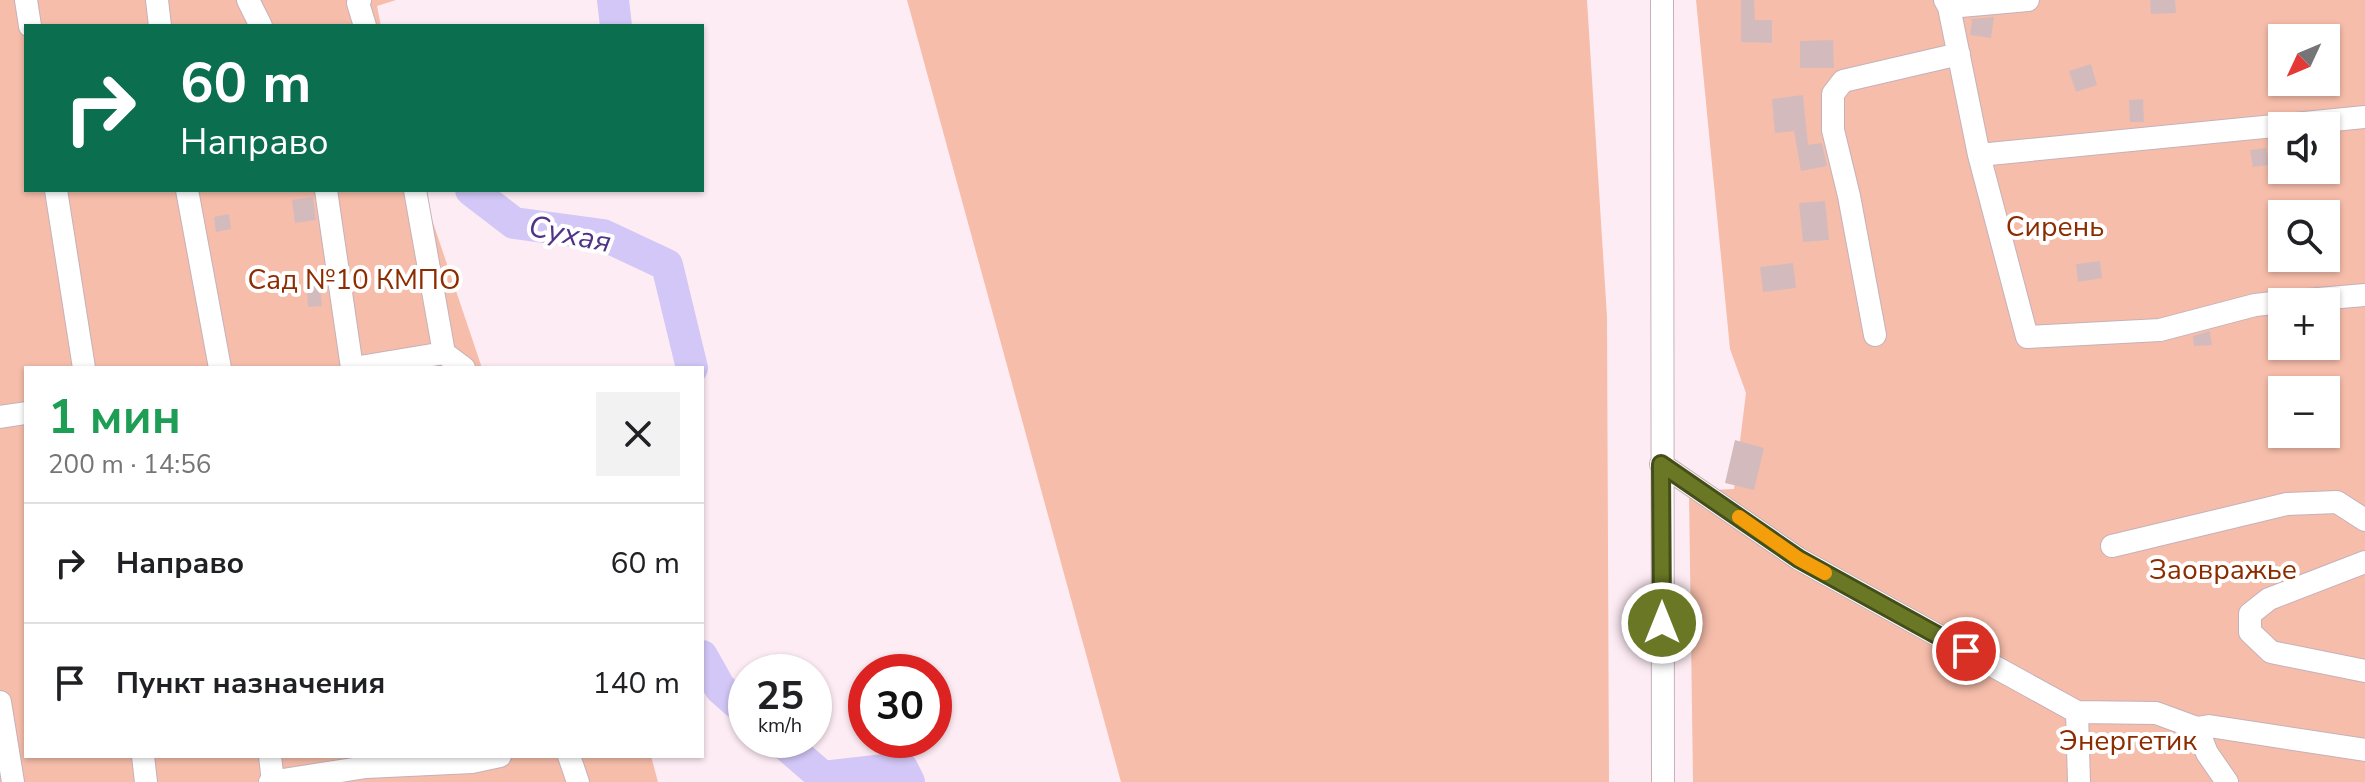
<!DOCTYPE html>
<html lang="ru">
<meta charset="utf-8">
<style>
:root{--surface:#fff;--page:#f2f2f2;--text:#202124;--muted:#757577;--line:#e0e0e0}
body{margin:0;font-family:"Nunito Sans",sans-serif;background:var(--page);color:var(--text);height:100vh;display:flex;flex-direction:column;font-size:30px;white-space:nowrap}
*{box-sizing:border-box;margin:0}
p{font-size:26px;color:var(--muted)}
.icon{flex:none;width:44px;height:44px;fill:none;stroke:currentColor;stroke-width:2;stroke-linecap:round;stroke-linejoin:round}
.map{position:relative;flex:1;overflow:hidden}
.sheet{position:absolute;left:24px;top:366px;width:680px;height:392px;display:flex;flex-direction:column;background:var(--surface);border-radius:0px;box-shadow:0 2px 6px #0004}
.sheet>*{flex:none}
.banner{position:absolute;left:24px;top:24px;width:680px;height:168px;border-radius:0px;box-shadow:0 2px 6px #0004;background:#0b6e4f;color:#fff;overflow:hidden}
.needle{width:52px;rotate:226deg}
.tools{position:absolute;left:2268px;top:24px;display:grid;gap:16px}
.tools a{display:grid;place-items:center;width:72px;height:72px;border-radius:0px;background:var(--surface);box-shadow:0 2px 6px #0004;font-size:40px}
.speed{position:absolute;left:728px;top:654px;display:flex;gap:16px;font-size:40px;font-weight:700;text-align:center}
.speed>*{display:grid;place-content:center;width:104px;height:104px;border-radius:50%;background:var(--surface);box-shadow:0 2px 6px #0004;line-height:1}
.speed small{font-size:20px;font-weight:400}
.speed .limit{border:12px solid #d22;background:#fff;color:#111}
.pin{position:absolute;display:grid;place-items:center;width:68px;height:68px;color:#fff;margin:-34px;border:4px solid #fff;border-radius:50%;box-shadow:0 2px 8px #0007}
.me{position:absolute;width:88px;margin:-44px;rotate:0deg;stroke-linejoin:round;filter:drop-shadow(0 0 6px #0008)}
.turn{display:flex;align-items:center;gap:28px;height:168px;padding:0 24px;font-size:36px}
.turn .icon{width:104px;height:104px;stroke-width:2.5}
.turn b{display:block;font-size:56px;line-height:68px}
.round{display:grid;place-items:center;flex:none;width:84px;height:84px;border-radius:0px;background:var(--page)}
.overview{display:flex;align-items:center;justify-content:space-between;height:136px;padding:0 24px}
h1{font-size:48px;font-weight:700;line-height:60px;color:#1e9e55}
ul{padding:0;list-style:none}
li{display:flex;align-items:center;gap:24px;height:120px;padding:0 24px;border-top:2px solid var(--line)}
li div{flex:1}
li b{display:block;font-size:30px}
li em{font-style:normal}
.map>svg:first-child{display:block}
.green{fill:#f6bdaa;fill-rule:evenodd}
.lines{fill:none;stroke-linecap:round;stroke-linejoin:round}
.river{stroke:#d2c7f6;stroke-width:32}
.building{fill:#d3bbbd}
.minor-casing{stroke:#c5b1ba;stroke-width:24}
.minor{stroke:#fff;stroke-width:22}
.route-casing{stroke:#454e18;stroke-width:20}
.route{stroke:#6a7825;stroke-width:14}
.slow{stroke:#f59e0b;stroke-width:14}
.labels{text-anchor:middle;stroke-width:8;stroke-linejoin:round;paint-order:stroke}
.park-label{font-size:28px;fill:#8c2c00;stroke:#fff}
.water-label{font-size:30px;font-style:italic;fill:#513289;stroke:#fff}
</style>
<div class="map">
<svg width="2365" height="782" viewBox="0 0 2365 782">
<rect width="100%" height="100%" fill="#feecf4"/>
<!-- green -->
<path class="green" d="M0 0H396L377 6 381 26H26V190H422L482 368H26V756H651L658 782H0Z
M907 0H1587L1607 317 1609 782H1121Z
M1696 0H2365V782H1693L1689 491 1734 489 1746 393 1730 349ZM2282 38H2326V82H2282ZM2282 126H2326V170H2282ZM2282 214H2326V258H2282ZM2282 302H2326V346H2282ZM2282 390H2326V434H2282Z"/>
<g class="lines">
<!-- river -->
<path class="river" d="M613 0 616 26
M471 190 514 223 603 235 667 265 692 368
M702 656 720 688 746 711
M780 740 823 777 902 768 909 782"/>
</g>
<!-- building -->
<path class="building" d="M1741 0H1754L1755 20H1772V43L1741 42Z
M2150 0H2175L2176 13 2151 14Z
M1994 17 1991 38 1970 35 1972 19Z
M1833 40 1834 68H1800V41Z
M2091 64 2097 85 2076 92 2069 71Z
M1803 95 1808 145 1822 143 1827 166 1801 171 1794 131 1775 133 1772 99Z
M2143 99 2144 122H2130L2129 100Z
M2266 148 2269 165 2253 167 2250 150Z
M313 197 316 220 295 223 292 200Z
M1825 201 1829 240 1803 242 1799 203Z
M229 214 231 229 216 232 214 217Z
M2100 261 2102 278 2078 282 2076 264Z
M1793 263 1796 288 1763 292 1760 267Z
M320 285 322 306 308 307 307 286Z
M2210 331 2212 345 2194 346 2193 336Z
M1735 440 1764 448 1754 490 1725 483Z"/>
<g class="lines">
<!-- minor casing -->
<g class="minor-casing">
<path id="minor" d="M26 0 30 26
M157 0 160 26
M248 0 261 26
M360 0 358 3 365 26
M1662 0 1663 782
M1945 0 1949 7 1979 155 2027 337 2160 330 2255 305 2282 302
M1949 7 2028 0
M1979 155 2365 117
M56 190 84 368
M187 190 220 368
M326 190 352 368
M415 190 444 353 464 368
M2284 302 2365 295
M1875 335 1849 196 1833 130V94L1843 81 1959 54
M354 368 444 353
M0 417 26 413
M1661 464 1799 559 2077 712 2156 713 2197 728 2209 726 2365 750
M2112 546 2287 504 2337 502 2365 520
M2365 562 2269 599 2250 614V632L2271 652 2365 671
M0 702 13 782
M2077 712 2079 782
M2197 728 2207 753 2227 782
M143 756 146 782
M270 756 273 782
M569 756 578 782
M270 782 366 767 472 762 500 756"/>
</g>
<!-- minor -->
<use href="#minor" class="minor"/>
</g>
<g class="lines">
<!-- route casing -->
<g class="route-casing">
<path id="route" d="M1662 623 1661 464 1799 559 1966 651"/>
</g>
<!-- route -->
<use href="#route" class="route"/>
<!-- slow -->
<path class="slow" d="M1739 517 1799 559 1825 573"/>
</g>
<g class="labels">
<!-- park labels -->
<g class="park-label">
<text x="2055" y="236">Сирень</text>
<text x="354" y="289">Сад №10 КМПО</text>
<text x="2223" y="579">Заовражье</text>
<text x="2128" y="750">Энергетик</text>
</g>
<!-- water labels -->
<g class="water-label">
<text transform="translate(570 234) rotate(12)" y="10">Сухая</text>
</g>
</g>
</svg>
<div class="tools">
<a><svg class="needle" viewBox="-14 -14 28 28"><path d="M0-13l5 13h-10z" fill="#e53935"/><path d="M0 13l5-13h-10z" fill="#757577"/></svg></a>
<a><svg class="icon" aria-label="sound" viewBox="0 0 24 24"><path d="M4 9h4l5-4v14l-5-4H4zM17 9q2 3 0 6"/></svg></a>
<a><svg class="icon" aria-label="search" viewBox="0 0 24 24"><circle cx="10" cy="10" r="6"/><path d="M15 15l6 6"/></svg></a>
<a>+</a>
<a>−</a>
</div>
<div class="speed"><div>25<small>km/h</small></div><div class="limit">30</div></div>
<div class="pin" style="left:1966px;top:651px;background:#d93025"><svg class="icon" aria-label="arrive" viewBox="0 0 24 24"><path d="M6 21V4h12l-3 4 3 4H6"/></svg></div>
<svg class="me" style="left:1662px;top:623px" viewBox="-20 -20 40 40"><circle r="17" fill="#6a7825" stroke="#fff" stroke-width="3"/><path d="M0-11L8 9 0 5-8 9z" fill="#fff"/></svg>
<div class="banner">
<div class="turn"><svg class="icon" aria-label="right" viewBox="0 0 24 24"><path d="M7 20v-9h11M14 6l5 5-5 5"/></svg><div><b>60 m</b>Направо</div></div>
</div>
<section class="sheet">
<div class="overview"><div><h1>1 мин</h1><p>200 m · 14:56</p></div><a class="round"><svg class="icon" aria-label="close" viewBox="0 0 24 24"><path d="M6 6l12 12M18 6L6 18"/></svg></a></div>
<ul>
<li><svg class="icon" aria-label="right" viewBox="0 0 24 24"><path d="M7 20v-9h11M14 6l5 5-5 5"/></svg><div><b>Направо</b></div><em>60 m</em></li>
<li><svg class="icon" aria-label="arrive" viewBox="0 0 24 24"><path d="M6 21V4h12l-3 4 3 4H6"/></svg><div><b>Пункт назначения</b></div><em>140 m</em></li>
</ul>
</section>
</div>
